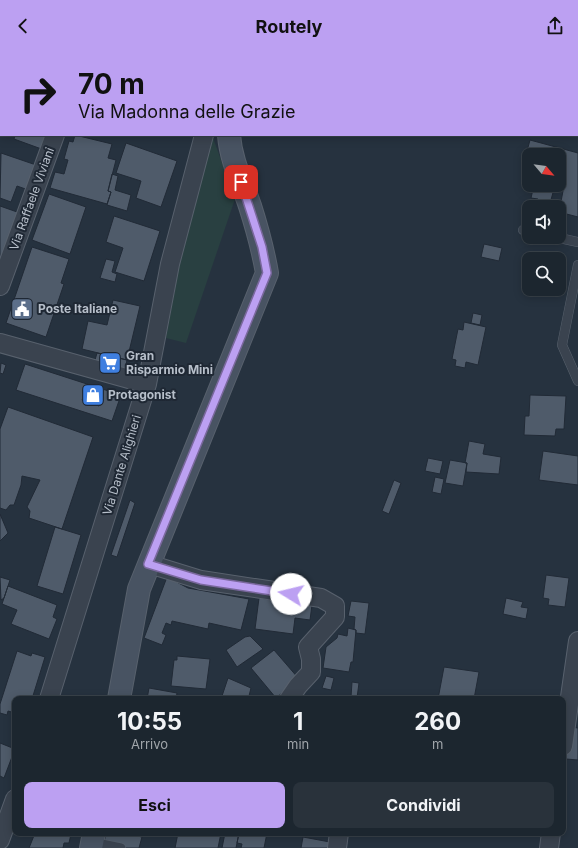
<!DOCTYPE html>
<html lang="it">
<style>
:root{--surface:#1c262f;--page:#29323b;--text:#f1f3f6;--muted:#a0a5aa;--line:#3a434b;--accent:#bca0f2}
body{margin:0;font-family:Inter,sans-serif;background:var(--page);color:var(--text);height:100vh;display:flex;flex-direction:column;font-size:15px;white-space:nowrap}
*{box-sizing:border-box;margin:0}
p{font-size:13px;color:var(--muted)}
.icon{flex:none;width:22px;height:22px;fill:none;stroke:currentColor;stroke-width:2;stroke-linecap:round;stroke-linejoin:round}
.map{position:relative;flex:1;overflow:hidden}
.sheet{position:absolute;left:12px;top:644px;width:554px;height:140px;display:flex;flex-direction:column;background:var(--surface);border-radius:8px;box-shadow:0 2px 10px #0003,0 0 0 1px var(--line)}
.sheet>*{flex:none}
.guide{position:absolute;left:0px;top:0px;width:578px;height:84px;box-shadow:0 2px 10px #0003,0 0 0 1px var(--line);background:#bca0f2;color:#111;overflow:hidden}
.needle{width:26px;rotate:119deg}
.controls{position:absolute;left:522px;top:96px;display:grid;gap:8px}
.controls a{display:grid;place-items:center;width:44px;height:44px;border-radius:8px;background:var(--surface);box-shadow:0 2px 10px #0003,0 0 0 1px var(--line);font-size:20px}
.pin{position:absolute;display:grid;place-items:center;width:34px;height:34px;color:#fff;margin:-17px;border-radius:8px;box-shadow:0 2px 6px #0006}
.me{position:absolute;width:44px;margin:-22px;rotate:279deg;stroke-linejoin:round;filter:drop-shadow(0 0 3px #0008)}
.turn{display:flex;align-items:center;gap:14px;height:84px;padding:0 12px;font-size:18px}
.turn .icon{width:52px;height:52px;stroke-width:2.5}
.turn b{display:block;font-size:28px;line-height:34px}
.eta{display:flex;justify-content:space-evenly;align-items:center;height:68px;text-align:center}
.eta b{font-size:24px;font-weight:700;line-height:28px}
.button{display:flex;gap:8px;margin-top:auto;padding:8px 12px}
.button a{flex:1;height:46px;border-radius:8px;background:var(--accent);color:#111;font-size:16px;font-weight:700;line-height:46px;text-align:center}
.button a+a{background:var(--page);color:var(--text)}
header{display:flex;justify-content:space-between;align-items:center;height:52px;padding:0 12px;background:var(--accent);color:#111;font-size:18px;font-weight:700}
.map>svg:first-child{display:block}
.green{fill:#294041}
.building{fill:#4f5b6a;stroke:#212a36}
.lines{fill:none;stroke-linecap:round;stroke-linejoin:round}
.lane-casing{stroke:#58616d;stroke-width:10}
.street-casing{stroke:#58616d;stroke-width:20}
.secondary-casing{stroke:#58616d;stroke-width:24}
.lane{stroke:#3a434f;stroke-width:9}
.street{stroke:#3a434f;stroke-width:18}
.secondary{stroke:#485362;stroke-width:22}
.route-casing{stroke:#7a689d;stroke-width:10}
.route{stroke:#bca0f2;stroke-width:7}
.labels{text-anchor:middle;stroke-width:4;stroke-linejoin:round;paint-order:stroke}
.street-label{font-size:12px;fill:#b7bfca;stroke:#1f2834}
.poi-label{font-size:12px;font-weight:bold;fill:#b7bfca;stroke:#1f2834;text-anchor:start}
</style>
<header><svg class="icon" aria-label="back" viewBox="0 0 24 24"><path d="M15 5l-7 7 7 7"/></svg>Routely<svg class="icon" aria-label="share" viewBox="0 0 24 24"><path d="M12 15V3M7 8l5-5 5 5M5 13v7h14v-7"/></svg></header>
<div class="map">
<svg width="578" height="796" viewBox="0 0 578 796">
<rect width="100%" height="100%" fill="#26323f"/>
<!-- green -->
<path class="green" d="M212 83 235 147 186 291 166 286 183 191Z"/>
<!-- building -->
<path class="building" d="M0 0H39L1 1 0 11Z
M559 0H578V39L577 1H558Z
M0 39H1V83H0Z
M15 83H52L47 99 14 87Z
M75 83 112 92 108 106 116 108 108 139 111 140 107 152 50 136 55 120 64 122 68 108 64 107 69 89 73 90Z
M530 88 578 101V165L559 160 563 139 555 137 556 133H559V103H529V111L524 110Z
M126 91 177 109 161 155 136 146 141 129 116 121Z
M1 101 42 115 34 140 17 134 11 150 0 146Z
M112 122 118 124 115 138 131 143 127 159 107 153 111 140 108 139Z
M534 133 554 137 549 155H539L540 152H537L538 147 531 146Z
M49 142 86 155 70 202 32 188Z
M0 154 20 161 0 218Z
M114 164 160 179 144 229 115 220 123 196 106 190Z
M484 192 502 196 499 209 481 205Z
M32 195 69 207 61 231 64 232 46 285 6 271Z
M106 207 115 209 112 220 117 222 115 230 100 226Z
M113 248 140 254 127 308 82 297 88 269 107 273Z
M473 261 482 263 480 273 471 271Z
M464 270 486 275 478 313 466 310 465 316 455 314 456 308 452 307 458 277 463 278Z
M97 301 127 308 124 322 93 315Z
M1 311 6 313 3 322 0 321Z
M25 312 121 343 112 369 16 338Z
M91 333 103 338 99 354 82 348Z
M530 343 566 344 564 377H556L555 384 524 383 525 364H529Z
M8 355 93 385 62 477 29 466 30 459 27 455 40 428 22 424 21 433 14 453H10L6 458 0 456V377Z
M469 389 485 392 483 402 501 405 499 422 466 420 467 411H465Z
M543 399 578 404V433L539 428Z
M428 406 443 409 440 422 425 419Z
M450 408 467 411 463 434 445 431Z
M435 425 444 427 441 442 432 440Z
M394 428 401 431 389 462 382 459Z
M130 448 135 451 117 505 111 503Z
M0 462 8 481 0 489Z
M55 475 81 483 63 542 37 534Z
M546 523 569 526 565 555 548 553 549 547 543 546Z
M0 525 10 528 4 546 1 548Z
M167 525 188 536 249 547 241 578 209 571 208 577 172 569 171 573 166 571 162 581 166 583 162 593 144 586Z
M8 534 57 553 53 565 57 567 49 587 11 572 17 558 2 552Z
M259 546 312 553 310 568 295 566 293 582 255 577Z
M506 546 523 550 521 555 528 556 526 567 503 562Z
M351 549 369 551 365 582 356 581V578L354 577 355 565 348 564Z
M348 576 356 578 353 610H351L349 620 323 616 326 595 337 586 338 582 347 584Z
M250 584 263 597 237 615 226 598 245 585Z
M274 598 299 627 276 646 251 616Z
M17 599 31 604 32 601 45 605 32 647H15V661L8 659 7 663 0 661V652Z
M177 604 210 607 206 637 171 634 174 608H177Z
M444 615 479 620 474 647H438Z
M326 624 334 626 331 638 322 636Z
M228 626 251 636 249 644 258 647H221Z
M352 630 359 631 357 646 351 645Z
M149 636 177 641 176 647H147Z
M570 675 578 676V708L566 707Z
M0 691 15 697 4 726 0 724Z
M35 781H69L71 782 69 791H64L63 796H29Z
M106 781H137V784L142 785 139 796H126L104 791Z
M178 781H221L218 796H175Z
M225 781H239L236 796H222Z
M239 781H267L264 796H241L242 792 237 791Z
M303 785 330 790 329 796H301Z"/>
<g class="lines">
<!-- lane casing -->
<g class="lane-casing">
<path id="lane" d="M523 178 529 179
M555 185 578 190
M578 213 562 293 578 329
M92 790 121 796"/>
</g>
<!-- street casing -->
<g class="street-casing">
<path id="street" d="M50 1 52 0
M85 1V0
M229 1V0
M0 29 1 28
M0 234 55 83
M0 291 147 332
M149 512 201 528 321 546 335 554V565L308 595 311 607V620L298 634 289 647
M49 647 147 332 170 212 204 83
M563 694 578 589
M0 788 15 747
M337 796 339 781
M549 796 551 781"/>
</g>
<!-- secondary casing -->
<g class="secondary-casing">
<path id="secondary" d="M245 1V0
M119 647 139 537 267 221C263 198 257 176 250 154 242 130 231 109 229 83
M91 796 94 781"/>
</g>
<!-- lane -->
<use href="#lane" class="lane"/>
<!-- street -->
<use href="#street" class="street"/>
<!-- secondary -->
<use href="#secondary" class="secondary"/>
</g>
<g class="lines">
<!-- route casing -->
<g class="route-casing">
<path id="route" d="M241 130 262 195 267 221 148 512 201 528 291 542"/>
</g>
<!-- route -->
<use href="#route" class="route"/>
</g>
<!-- icons -->
<defs>
<g id="civic-square" transform="scale(1.15)"><rect x="-9" y="-9" width="18" height="18" rx="4" fill="#5c6f8a" stroke="#1f2834"/><path d="M-.6-6.5H3V-4.5H.6V-3L4-1V1h2V6H-6V1h2V-1L-.6-3ZM-1.2 2.5V6h2.4V2.5Z" fill="#fff"/></g>
<g id="supermarket-square" transform="scale(1.15)"><rect x="-9" y="-9" width="18" height="18" rx="4" fill="#3f7fe0" stroke="#1f2834"/><path d="M-6-5.5h2.5l.6 2H6L4.5 2H-2.5L-4.4-4H-6ZM-1.5 3.2a1.3 1.3 0 1 0 .1 0ZM3 3.2a1.3 1.3 0 1 0 .1 0Z" fill="#fff"/></g>
<g id="shop-square" transform="scale(1.15)"><rect x="-9" y="-9" width="18" height="18" rx="4" fill="#3f7fe0" stroke="#1f2834"/><path d="M-5-2.5h2.3a2.7 3.5 0 0 1 5.4 0H5L5.5 6h-11ZM-1.5-2.5h3a1.5 2.3 0 0 0-3 0Z" fill="#fff"/></g>
</defs>
<g fill-rule="evenodd">
<use href="#civic-square" x="22" y="257"/>
<use href="#supermarket-square" x="110" y="311"/>
<use href="#shop-square" x="93" y="343"/>
</g>
<g class="labels">
<!-- street labels -->
<g class="street-label">
<text transform="translate(32 147) rotate(-70)" y="4">Via Raffaele Viviani</text>
<text transform="translate(122 413) rotate(-73)" y="4">Via Dante Alighieri</text>
</g>
<!-- poi labels -->
<g class="poi-label">
<text x="38" y="261">Poste Italiane</text>
<text x="126" y="308">Gran<tspan x="126" dy="14">Risparmio Mini</tspan></text>
<text x="108" y="347">Protagonist</text>
</g>
</g>
</svg>
<div class="controls">
<a><svg class="needle" viewBox="-14 -14 28 28"><path d="M0-13l5 13h-10z" fill="#e53935"/><path d="M0 13l5-13h-10z" fill="#a0a5aa"/></svg></a>
<a><svg class="icon" aria-label="sound" viewBox="0 0 24 24"><path d="M4 9h4l5-4v14l-5-4H4zM17 9q2 3 0 6"/></svg></a>
<a><svg class="icon" aria-label="search" viewBox="0 0 24 24"><circle cx="10" cy="10" r="6"/><path d="M15 15l6 6"/></svg></a>
</div>
<div class="pin" style="left:241px;top:130px;background:#d93025"><svg class="icon" aria-label="arrive" viewBox="0 0 24 24"><path d="M6 21V4h12l-3 4 3 4H6"/></svg></div>
<svg class="me" style="left:291px;top:542px" viewBox="-20 -20 40 40"><circle r="19" fill="#fff"/><path d="M0-13L10 11 0 6-10 11z" fill="#bca0f2"/></svg>
<div class="guide">
<div class="turn"><svg class="icon" aria-label="right" viewBox="0 0 24 24"><path d="M7 20v-9h11M14 6l5 5-5 5"/></svg><div><b>70 m</b>Via Madonna delle Grazie</div></div>
</div>
<section class="sheet">
<div class="eta">
<div><b>10:55</b><p>Arrivo</p></div>
<div><b>1</b><p>min</p></div>
<div><b>260</b><p>m</p></div>
</div>
<div class="button"><a>Esci</a><a>Condividi</a></div>
</section>
</div>
